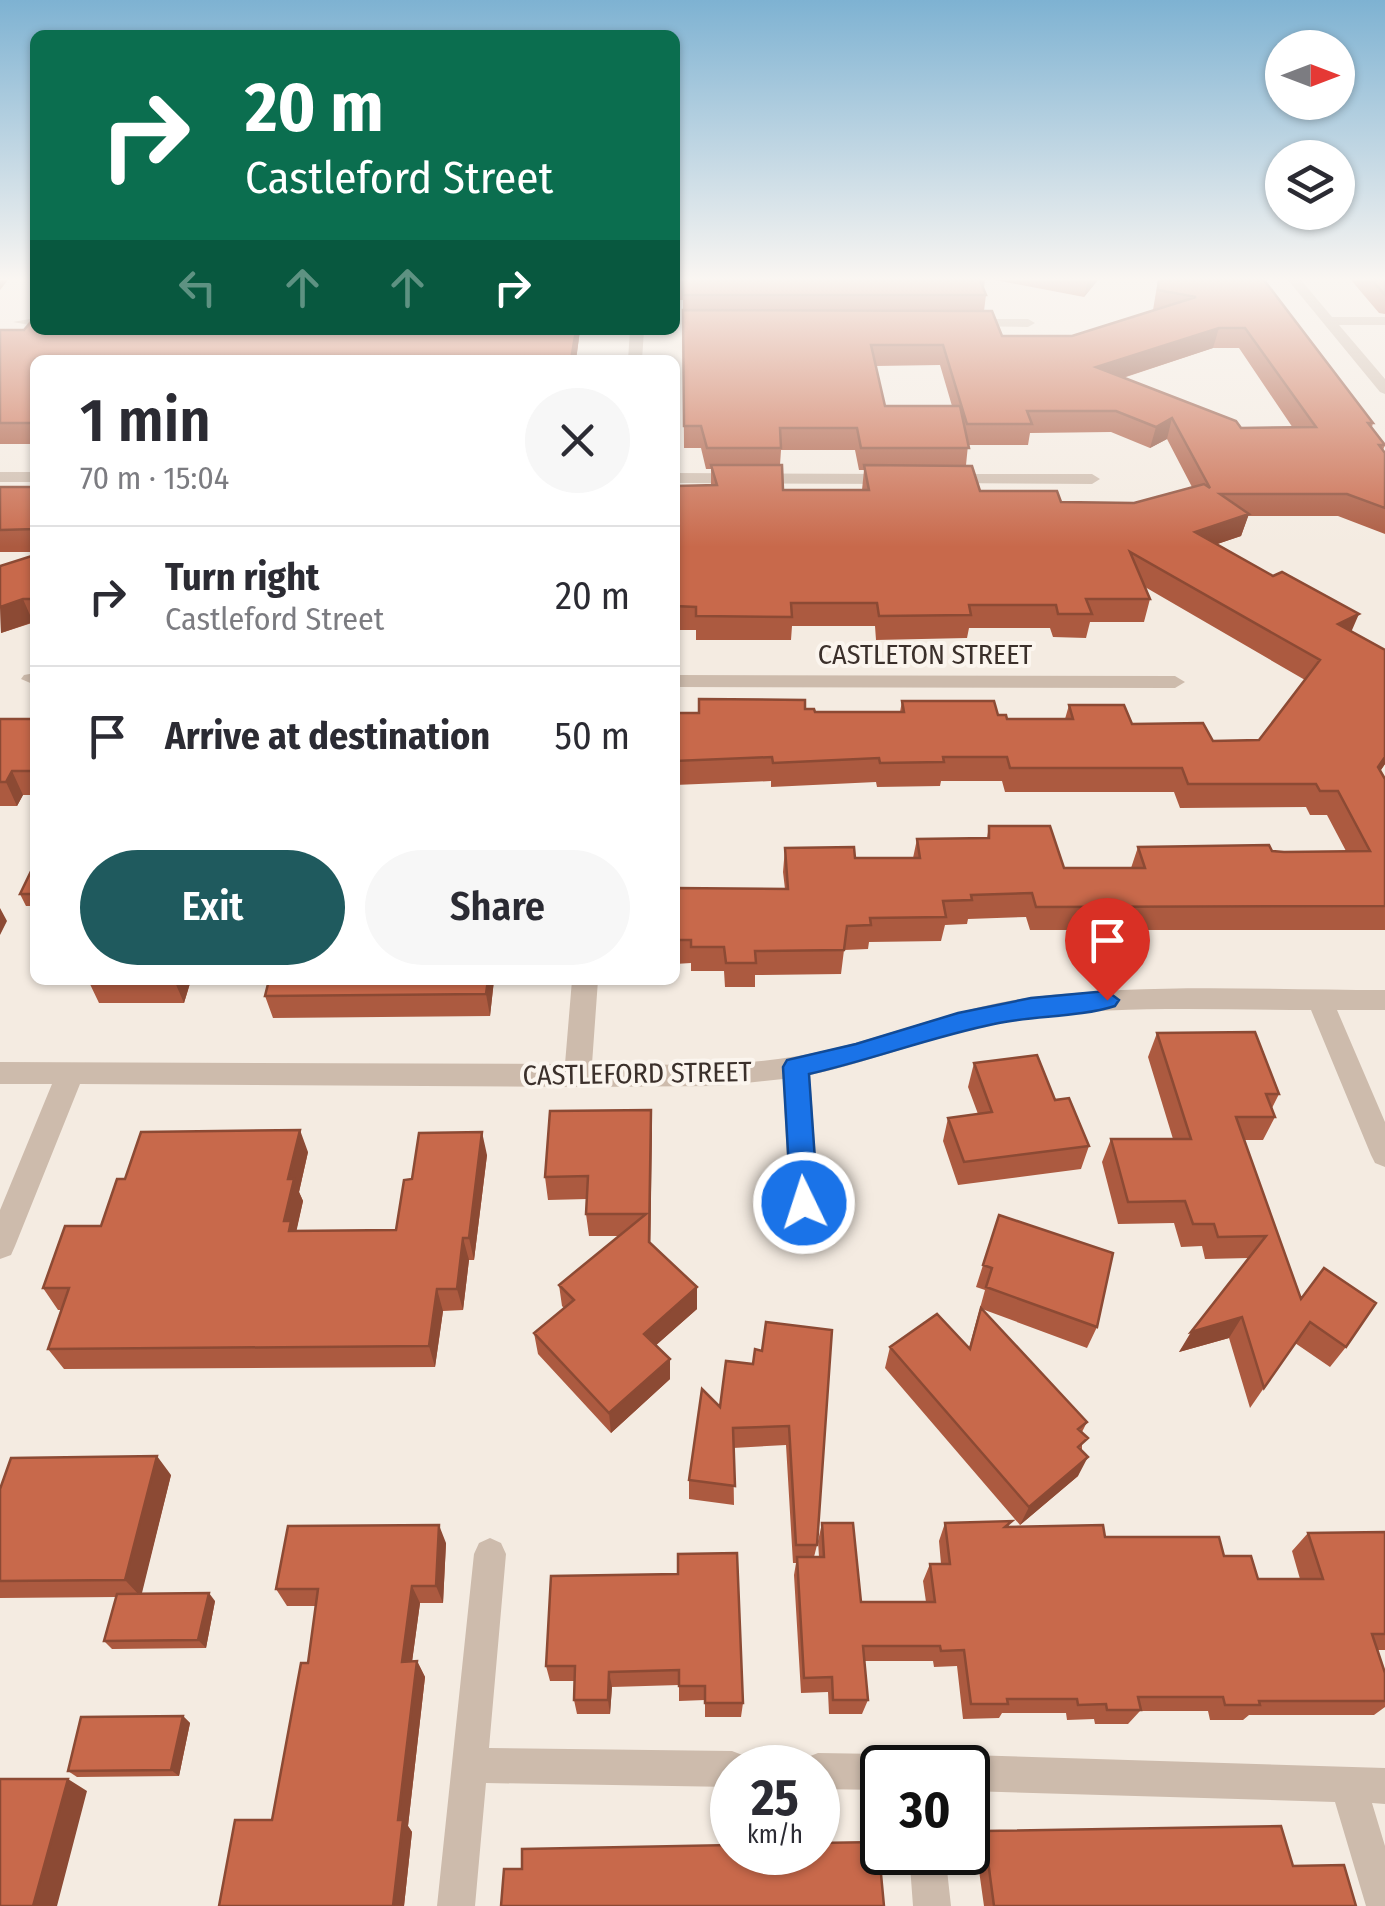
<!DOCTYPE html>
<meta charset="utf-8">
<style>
:root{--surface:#fff;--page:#f7f7f7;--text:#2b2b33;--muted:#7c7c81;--line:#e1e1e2;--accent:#1f5a5e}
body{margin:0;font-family:"Fira Sans Condensed",sans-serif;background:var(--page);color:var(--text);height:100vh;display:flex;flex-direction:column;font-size:38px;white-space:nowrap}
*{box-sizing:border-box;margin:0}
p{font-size:32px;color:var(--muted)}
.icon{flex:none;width:55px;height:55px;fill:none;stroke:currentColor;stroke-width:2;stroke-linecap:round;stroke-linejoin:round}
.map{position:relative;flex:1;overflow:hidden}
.drawer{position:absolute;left:30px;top:355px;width:650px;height:630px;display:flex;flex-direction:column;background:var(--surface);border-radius:15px;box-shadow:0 2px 8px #0004}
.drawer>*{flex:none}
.hud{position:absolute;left:30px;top:30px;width:650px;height:305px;border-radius:15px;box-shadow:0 2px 8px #0004;background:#0b6e4f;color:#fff;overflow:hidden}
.needle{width:65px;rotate:90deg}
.fabs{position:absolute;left:1265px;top:30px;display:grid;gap:20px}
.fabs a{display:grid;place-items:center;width:90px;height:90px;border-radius:50%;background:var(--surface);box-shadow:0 2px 8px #0004;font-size:50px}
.speed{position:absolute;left:710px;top:1745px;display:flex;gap:20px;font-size:50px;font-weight:700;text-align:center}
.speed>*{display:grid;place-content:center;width:130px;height:130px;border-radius:50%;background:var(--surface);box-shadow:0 2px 8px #0004;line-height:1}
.speed small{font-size:25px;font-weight:400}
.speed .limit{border:5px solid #111;border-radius:15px;background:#fff;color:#111}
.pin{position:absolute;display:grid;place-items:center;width:85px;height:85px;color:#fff;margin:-102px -42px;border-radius:50% 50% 50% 0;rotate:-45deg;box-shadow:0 0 10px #0007}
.pin .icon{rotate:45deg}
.me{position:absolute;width:110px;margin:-55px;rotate:356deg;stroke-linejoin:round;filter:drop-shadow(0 0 8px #0008)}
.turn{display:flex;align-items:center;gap:35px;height:210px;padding:0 50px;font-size:45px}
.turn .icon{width:130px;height:130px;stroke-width:2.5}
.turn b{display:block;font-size:70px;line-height:85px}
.lanes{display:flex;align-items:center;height:95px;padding:0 50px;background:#0003;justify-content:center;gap:50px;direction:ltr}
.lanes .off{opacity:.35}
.round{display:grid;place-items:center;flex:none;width:105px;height:105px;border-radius:52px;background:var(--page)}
.head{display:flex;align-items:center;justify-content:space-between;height:170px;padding:0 50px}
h1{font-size:60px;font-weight:600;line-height:75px}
.button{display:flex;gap:20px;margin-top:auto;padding:20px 50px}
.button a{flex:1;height:115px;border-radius:60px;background:var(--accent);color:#fff;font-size:40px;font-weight:600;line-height:115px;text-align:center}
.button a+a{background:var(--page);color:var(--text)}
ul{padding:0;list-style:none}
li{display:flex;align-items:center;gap:30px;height:140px;padding:0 50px;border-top:2px solid var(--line)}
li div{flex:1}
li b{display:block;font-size:38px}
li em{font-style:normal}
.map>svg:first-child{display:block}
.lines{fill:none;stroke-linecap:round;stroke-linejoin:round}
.lane{fill:#cdbbac;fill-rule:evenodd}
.street{fill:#cdbbac;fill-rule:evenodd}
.wall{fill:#ac5a40;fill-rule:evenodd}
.shaded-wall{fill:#8c4a34}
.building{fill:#c8694b;stroke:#8c4a34;stroke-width:2.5;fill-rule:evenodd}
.route{fill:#1a73e8;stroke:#114b97;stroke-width:2.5}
.labels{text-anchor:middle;stroke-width:8;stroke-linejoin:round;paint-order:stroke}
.street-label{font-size:28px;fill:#3b302b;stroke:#fbf5ee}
</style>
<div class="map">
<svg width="1385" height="1906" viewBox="0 0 1385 1906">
<rect width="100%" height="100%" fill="#f4ebe1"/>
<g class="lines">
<!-- lane -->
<path class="lane" d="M490 1538 501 1543 506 1554 489 1748 732 1751 745 1756 749 1768H732V1787L486 1783 475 1906H437L474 1554 479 1543Z
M818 1753 882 1754 895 1759 898 1768H882V1790L818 1789V1768H802L805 1758Z
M968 1755 1385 1768V1804L1372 1803 1385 1846V1906H1366L1335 1802 968 1791V1768H953L955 1760Z
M909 1852H945L951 1906H913Z"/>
<!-- street -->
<path class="street" d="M1288 280H1301L1332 317H1385V325H1339L1385 379V394L1380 392Z
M35 318V326L13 322Z
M965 319H1028L1035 323 1028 327 960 326V320Z
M630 330H644L642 360H628Z
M0 472H35V482H0Z
M675 473 895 474 903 479 895 484 675 483Z
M945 474H1092L1100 479 1092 484 939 483V475Z
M35 673V685L21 679 24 675Z
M675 675 1175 676 1185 682 1175 688 675 687Z
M572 980H598L592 1064C661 1064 730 1068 798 1056 878 1042 953 1007 1034 997 1150 983 1269 990 1385 990V1010H1337L1385 1122V1167L1375 1163 1371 1155 1311 1010C1219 1010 1125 1005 1034 1017 957 1027 885 1058 810 1075L819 1203 814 1212 804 1216 794 1212 789 1203 783 1079 718 1086 578 1087 80 1084 15 1246 11 1255 0 1259V1210L52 1084H0V1062L565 1064Z"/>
</g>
<!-- wall -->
<path class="wall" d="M675 280H985L984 288 986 295 984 311 1002 336H1072L1153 310 1158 280H1264L1373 423 1372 427 1385 445 1383 450 1385 453V534L1338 516H1248L1241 536 1217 544 1352 632 1385 650V764L1380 771 1385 779V930H1030L1026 917 968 919 967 924 945 925 941 941 869 942 868 949 844 950 841 974 755 975V987H725L724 971H691V963L675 964V888L785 889 783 872 785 848 855 858H913L917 839 987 838 989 826 1064 868H1131L1138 847 1284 852 1346 851 1327 815H1310L1306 807 1180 808 1174 792H1005L1002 781H941L940 786 877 787 876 782 771 787V781L675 785V713L805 709 815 712H900L902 701 998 715 1007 719H1065L1069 705 1132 724 1213 741 1259 740 1305 680 1145 587 1150 599 1144 622H1090L1086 638 1053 637 1050 628H969L967 638 876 640 875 626H792L791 640H696V630H675V486H711V469H706L701 448H684L683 300H675ZM1213 348H1239L1293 428H1241L1123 378ZM940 365 952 406H885L875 366ZM1111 432 1150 448 1167 439 1192 487 1134 503 1061 502 980 491 966 465 968 445H1028L1030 433ZM781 450H855L859 470H864L862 490H783L780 465Z
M995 280H1098L1084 297Z
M1351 280H1385V314L1379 313Z
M0 330H580L576 360H35V444H0Z
M0 487H35V552H0Z
M35 555V622L1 633 0 566Z
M0 719H35V795H23L17 806H0Z
M35 863V906H26L20 894Z
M88 980H191L184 1003H99Z
M269 980H494L490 1016 273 1018 265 996Z
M1157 1033 1279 1094 1272 1108 1275 1117 1263 1140H1244L1301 1299 1346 1347 1330 1367 1295 1343 1250 1408 1229 1338 1179 1352 1249 1258 1205 1259 1202 1246 1181 1247 1174 1223 1118 1224 1102 1162 1111 1139H1173L1148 1057Z
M974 1063 1055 1100 1089 1146 1081 1169 958 1185 943 1141 948 1118 978 1114 968 1087Z
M651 1110 650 1244 697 1287V1309L656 1345 670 1379 611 1433 538 1354 534 1333 564 1308 562 1306 559 1285 618 1236H589L586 1214 587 1199 548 1200 545 1177Z
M308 1152 299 1192 303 1201 296 1231 396 1230 412 1179 487 1155 474 1260H469L463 1310 443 1311 435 1367 64 1369 48 1349 61 1310H58L43 1288 101 1226 125 1179Z
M999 1215 1097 1327 1087 1348 982 1309 1087 1422 1082 1432V1450L1078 1476 1020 1525 885 1368 890 1347 969 1348 985 1290 976 1287Z
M766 1322 817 1545 814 1557H819L818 1541 822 1523 861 1602H926L923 1581 930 1564H941L939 1541 945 1523 1009 1527 1105 1537 1224 1556 1258 1579H1300L1292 1551 1308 1533 1385 1532V1650H1377L1385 1673V1707L1374 1715H1249L1243 1720H1210L1208 1711H1140L1128 1724H1095L1094 1719 1067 1720 1066 1713H1002L999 1718 963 1719 957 1666 934 1667 933 1661H864L868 1700 862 1714H829L828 1692 801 1693 794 1575 796 1563H793L786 1445 733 1448 734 1505 689 1499V1480L720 1407 762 1351Z
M171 1475 141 1594 215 1601 206 1648 112 1649 104 1641 116 1597 0 1598V1489Z
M446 1543 443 1603H420L412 1661H417L425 1677 408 1826 412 1832 404 1906H219L272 1820 308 1663 316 1606H287L276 1589Z
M678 1574 743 1703 741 1717H705V1700L679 1701V1685L612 1687 610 1714H577L574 1700 575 1681H550L546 1666Z
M183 1716 190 1723 179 1776 77 1777 68 1771Z
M984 1831 1293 1866 1356 1906H984L975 1842Z"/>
<!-- shaded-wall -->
<path class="shaded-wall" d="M0 280H8L0 290Z
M1088 280H1098L1084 297Z
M1219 328 1213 348 1091 388 1096 367Z
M576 330H580L576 360H571Z
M1172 418 1167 439 1150 448 1156 427Z
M1249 514 1241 536 1188 554 1195 532Z
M23 599 33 622 1 633 0 607Z
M1359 614 1349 637 1338 624Z
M1385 757V764L1367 791 1378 767Z
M12 771 23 795 17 806 6 782Z
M0 908 7 921 0 935Z
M174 980H191L184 1003Z
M488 980H494L490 1016 486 994Z
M651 1110 652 1133 650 1264 649 1242Z
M300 1130 308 1152 299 1192 303 1201 296 1233 298 1253 284 1221 288 1179Z
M482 1132 487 1155 474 1260 469 1238Z
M463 1238 469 1260 463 1310 457 1289Z
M697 1287V1309L645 1355 644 1334Z
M437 1289 443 1311 435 1367 429 1346Z
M1242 1317 1229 1338 1179 1352 1191 1332Z
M670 1359V1379L611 1433 609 1413Z
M157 1456 171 1475 141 1597 125 1580Z
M1088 1457 1078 1476 1020 1525 1029 1507Z
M439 1525 446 1543 443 1603 436 1586Z
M412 1586 420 1603 410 1677 402 1662Z
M209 1593 215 1601 206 1648 198 1640Z
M417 1661 425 1677 408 1826 412 1832 404 1906H393L398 1820Z
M609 1672 612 1687 610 1714 608 1700Z
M183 1716 190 1723 179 1776 171 1770Z
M68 1779 87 1791 57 1906H33Z"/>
<!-- building -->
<path class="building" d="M675 280H980L986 295H683V280Z
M1159 280H1264L1373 423H1368L1385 445H1379L1385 453V508L1347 494H1220L1249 514 1195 532 1273 576 1282 572 1359 614 1338 624 1385 650V757L1378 767 1385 779V906L1036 907 1032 893 971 895 972 900 943 901 946 917 870 918 871 925 847 926 844 950 755 951 756 963H726L724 947H691V940H675V888L788 889 785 848 854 847 855 858H920L917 839 989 838V826H1050L1064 868H1145L1138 847 1269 845 1272 851 1284 852 1370 851 1338 791H1320L1316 784H1188L1182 768H1010L1007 757H943L944 762 880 763 879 758 773 763 772 757 675 761V713H699V699L805 700V709H814L815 712H904L902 701H994L998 715H1006L1007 719H1073L1069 705H1124L1132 724 1203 723 1213 741 1259 740 1320 660 1130 552 1150 599H1086L1092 614H1058L1056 605H969L971 615 879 616 877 603H791L792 617 696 616V607L675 606V486L717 485 711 465H782L783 490H869L864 465 972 466 980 491H1057L1061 502 1134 503 1204 484 1210 488 1172 418 1156 427 1116 411H1027L1032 424H967L943 345H871L885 406H960L969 448H861L857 428H780L781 448H707L701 426H684L683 310 992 311 1002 336H1072L1196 297 1158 290ZM1219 328H1245L1316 427 1241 428 1236 421 1096 367Z
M1372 280H1385V295Z
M35 317V330H576L571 360H35V423H0V330H24Z
M0 487H35V529L0 530Z
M35 555V599H23L0 607V566Z
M0 719H35V771H12L6 782H0Z
M35 863V894H20Z
M269 980H488L486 994 265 996Z
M1255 1032 1279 1094H1266L1275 1117H1236L1301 1299 1324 1268 1376 1303 1346 1347 1310 1322 1264 1388 1242 1317 1191 1332 1266 1236 1218 1237 1214 1224H1193L1185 1201 1128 1202 1111 1139H1191L1157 1033Z
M1037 1055 1055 1100 1069 1098 1089 1146 964 1162 948 1118 992 1112 974 1063Z
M651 1110 649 1242 697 1287 644 1334 670 1359 609 1413 534 1333 574 1300 559 1285 646 1214H586L588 1176 545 1177 550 1111Z
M300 1130 288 1179H294L284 1221H291L289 1231 396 1230 404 1180 412 1179 419 1133 482 1132 469 1238H463L457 1289H437L429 1346 48 1349 69 1288H43L65 1226H101L117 1179H125L141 1132Z
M999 1215 1113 1253 1097 1327 986 1287 992 1268 983 1265Z
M981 1308 1087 1422 1078 1429 1088 1438 1078 1447 1088 1457 1029 1507 890 1347 937 1314 970 1349Z
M766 1322 832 1330 817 1545H796L789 1426 733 1428 735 1486 689 1480 702 1389 720 1407 726 1361 753 1364 755 1349 762 1351Z
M157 1456 125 1580 0 1581V1489L11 1458Z
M1012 1521 1005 1527 1103 1525 1105 1537H1219L1224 1556H1251L1258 1579H1323L1308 1533 1385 1532V1634H1372L1385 1673V1701H1259L1260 1705H1225L1223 1697H1138L1141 1710H1107L1106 1704 1078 1705 1077 1699H1007L1008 1704H971L964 1650 941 1651 940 1646H863L868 1700H833L832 1677 804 1678 797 1557H824L822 1523H853L861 1602H935L930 1564H950L945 1523Z
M439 1525 436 1586H412L402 1662 417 1661 398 1820H403L393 1906H219L235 1820H272L301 1663H308L318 1589H276L288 1526Z
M737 1553 743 1703H705V1686H679V1670L609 1672 608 1700H574L575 1666H546L551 1576 678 1574V1554Z
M209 1593 198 1640 104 1641 117 1594Z
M183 1716 171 1770 68 1771 81 1717Z
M0 1779H68L33 1906H0Z
M1281 1826 1293 1866 1344 1865 1356 1906H994L984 1831Z
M878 1842 884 1906H501L504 1869H522V1849L732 1845V1852H818V1843Z"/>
<!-- sky -->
<linearGradient id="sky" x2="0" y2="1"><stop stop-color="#7eb2d2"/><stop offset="0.51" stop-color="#faf6f2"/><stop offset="1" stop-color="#faf6f2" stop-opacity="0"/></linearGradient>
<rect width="1385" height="547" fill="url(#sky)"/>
<!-- route -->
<path class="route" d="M1107 991 1119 1000 1115 1006C1077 1018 1033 1015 994 1024 931 1037 871 1060 809 1074L818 1203 814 1211 804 1214 795 1211 791 1203 783 1067 787 1060 856 1044 958 1013 1031 998Z"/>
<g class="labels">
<!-- street labels -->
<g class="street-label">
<text x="925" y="664">CASTLETON STREET</text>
<text transform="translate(637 1073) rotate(-1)" y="10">CASTLEFORD STREET</text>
</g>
</g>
</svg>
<div class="fabs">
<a><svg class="needle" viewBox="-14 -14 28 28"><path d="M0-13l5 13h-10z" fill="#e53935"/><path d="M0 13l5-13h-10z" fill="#7c7c81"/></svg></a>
<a><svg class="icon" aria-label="layers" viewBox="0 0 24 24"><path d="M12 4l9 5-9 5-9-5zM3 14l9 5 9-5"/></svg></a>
</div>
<div class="speed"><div>25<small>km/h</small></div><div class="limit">30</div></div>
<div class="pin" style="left:1107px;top:1000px;background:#d93025"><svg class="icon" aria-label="arrive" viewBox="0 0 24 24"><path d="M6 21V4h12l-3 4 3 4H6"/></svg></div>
<svg class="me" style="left:804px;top:1203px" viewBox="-20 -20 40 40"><circle r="17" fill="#1a73e8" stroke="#fff" stroke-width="3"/><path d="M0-11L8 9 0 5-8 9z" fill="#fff"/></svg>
<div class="hud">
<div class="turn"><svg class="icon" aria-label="right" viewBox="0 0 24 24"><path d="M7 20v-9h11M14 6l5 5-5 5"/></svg><div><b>20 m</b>Castleford Street</div></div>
<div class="lanes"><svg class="icon off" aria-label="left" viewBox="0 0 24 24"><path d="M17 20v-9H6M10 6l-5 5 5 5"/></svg><svg class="icon off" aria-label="ahead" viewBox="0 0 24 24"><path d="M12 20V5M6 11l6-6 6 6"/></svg><svg class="icon off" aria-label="ahead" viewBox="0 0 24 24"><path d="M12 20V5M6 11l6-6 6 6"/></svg><svg class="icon" aria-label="right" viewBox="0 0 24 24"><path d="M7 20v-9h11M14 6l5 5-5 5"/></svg></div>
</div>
<section class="drawer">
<div class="head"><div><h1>1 min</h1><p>70 m · 15:04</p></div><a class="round"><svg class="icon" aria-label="close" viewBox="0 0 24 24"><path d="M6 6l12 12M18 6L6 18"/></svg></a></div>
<ul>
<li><svg class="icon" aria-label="right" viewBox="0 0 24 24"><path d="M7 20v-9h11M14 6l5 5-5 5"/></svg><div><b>Turn right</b><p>Castleford Street</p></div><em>20 m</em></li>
<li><svg class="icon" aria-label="arrive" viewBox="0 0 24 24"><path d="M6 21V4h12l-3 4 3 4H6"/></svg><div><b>Arrive at destination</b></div><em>50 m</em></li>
</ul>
<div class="button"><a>Exit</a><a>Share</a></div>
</section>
</div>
